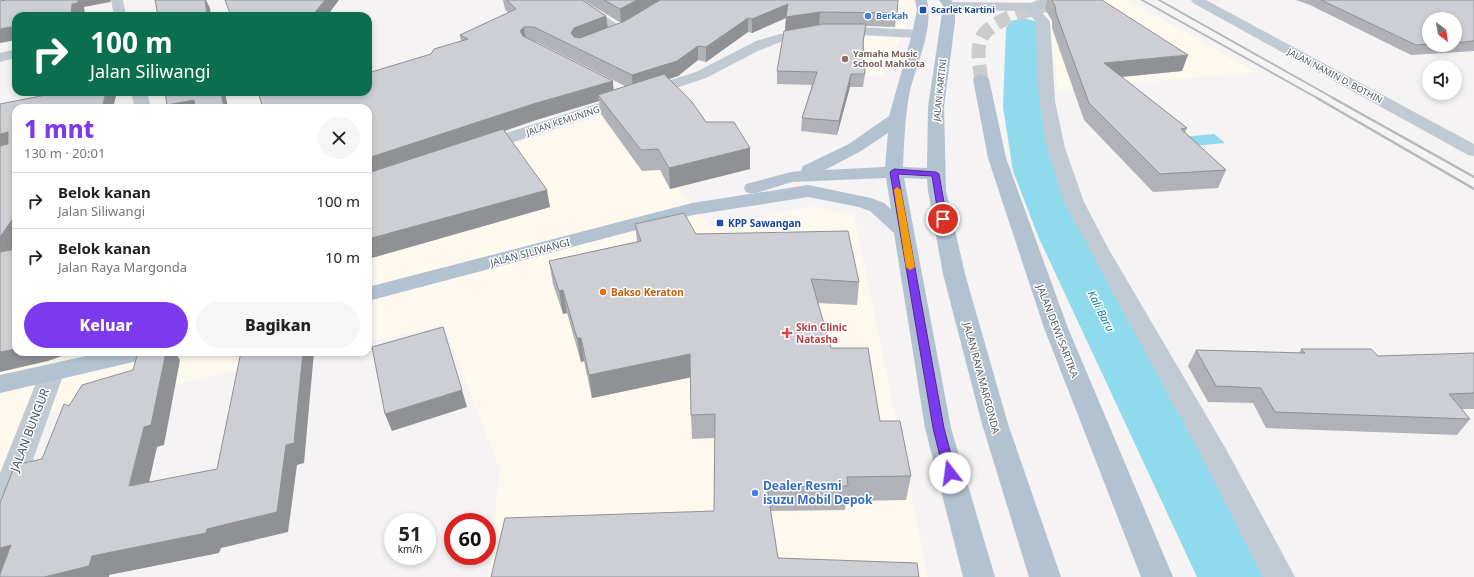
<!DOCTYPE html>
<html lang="id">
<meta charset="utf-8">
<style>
:root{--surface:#fff;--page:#f6f6f6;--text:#222;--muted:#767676;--line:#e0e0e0;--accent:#7c3aed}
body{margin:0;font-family:"Noto Sans",sans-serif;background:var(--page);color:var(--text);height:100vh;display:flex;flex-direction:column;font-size:15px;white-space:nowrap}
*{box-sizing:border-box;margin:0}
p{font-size:13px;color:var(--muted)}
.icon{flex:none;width:22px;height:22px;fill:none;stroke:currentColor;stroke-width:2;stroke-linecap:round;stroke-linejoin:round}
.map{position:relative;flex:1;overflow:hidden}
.sheet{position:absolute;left:12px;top:104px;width:360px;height:252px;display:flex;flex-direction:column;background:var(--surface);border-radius:12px;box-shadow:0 2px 6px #0003}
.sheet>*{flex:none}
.guide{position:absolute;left:12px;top:12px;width:360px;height:84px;border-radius:12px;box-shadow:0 2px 6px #0003;background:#0b6e4f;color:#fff;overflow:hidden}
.needle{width:26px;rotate:149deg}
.fabs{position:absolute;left:1422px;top:12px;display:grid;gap:8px}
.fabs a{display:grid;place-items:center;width:40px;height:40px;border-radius:50%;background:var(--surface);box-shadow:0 2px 6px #0003;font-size:20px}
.speed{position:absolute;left:384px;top:513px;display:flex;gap:8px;font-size:20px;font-weight:700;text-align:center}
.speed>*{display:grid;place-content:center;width:52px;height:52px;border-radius:50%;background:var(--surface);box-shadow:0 2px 6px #0003;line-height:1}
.speed small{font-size:10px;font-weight:400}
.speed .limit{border:6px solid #d22;background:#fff;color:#111}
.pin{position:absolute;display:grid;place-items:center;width:34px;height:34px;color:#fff;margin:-17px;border:2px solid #fff;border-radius:50%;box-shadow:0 1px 4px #0007}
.me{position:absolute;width:44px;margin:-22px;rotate:345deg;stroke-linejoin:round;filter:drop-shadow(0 0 3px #0008)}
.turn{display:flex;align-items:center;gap:14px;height:84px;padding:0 12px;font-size:18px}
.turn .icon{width:52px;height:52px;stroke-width:2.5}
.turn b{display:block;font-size:28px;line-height:34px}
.round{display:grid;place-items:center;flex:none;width:42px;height:42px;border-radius:21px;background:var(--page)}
.overview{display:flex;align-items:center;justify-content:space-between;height:68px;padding:0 12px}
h1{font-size:24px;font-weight:800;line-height:30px;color:var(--accent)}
.primary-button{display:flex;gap:8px;margin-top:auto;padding:8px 12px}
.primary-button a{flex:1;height:46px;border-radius:24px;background:var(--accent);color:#fff;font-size:16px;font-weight:800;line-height:46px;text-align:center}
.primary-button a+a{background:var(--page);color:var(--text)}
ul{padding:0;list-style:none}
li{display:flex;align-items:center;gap:12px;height:56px;padding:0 12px;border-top:1px solid var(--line)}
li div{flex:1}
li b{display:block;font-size:15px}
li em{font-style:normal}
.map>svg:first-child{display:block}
.commercial{fill:#fdf9ef}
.water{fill:#90daee}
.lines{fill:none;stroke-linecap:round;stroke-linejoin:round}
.river{fill:#90daee;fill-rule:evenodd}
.major-tunnel{stroke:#caccce;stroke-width:14;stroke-dasharray:14 7;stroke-linecap:butt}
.minor{fill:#c1cad2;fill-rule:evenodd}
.major{fill:#b3c2d1;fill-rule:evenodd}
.rail-far1{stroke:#b5b8bd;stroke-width:2}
.rail{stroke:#b5b8bd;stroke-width:2.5}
.wall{fill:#b0b2b7;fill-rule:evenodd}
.shaded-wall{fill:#909195}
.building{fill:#cdcfd5;stroke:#909195}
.route{fill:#7c3aed;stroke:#51269a}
.slow{fill:#f59e0b}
.transit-dot{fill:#1a4fb4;stroke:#fff;stroke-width:1.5}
.shop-dot{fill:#3f7fe0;stroke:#fff;stroke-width:1.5}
.education-dot{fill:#8d6e63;stroke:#fff;stroke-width:1.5}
.food-dot{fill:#e8710a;stroke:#fff;stroke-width:1.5}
.health-dot{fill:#e0444e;stroke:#fff;stroke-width:1.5}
.labels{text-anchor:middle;stroke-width:3;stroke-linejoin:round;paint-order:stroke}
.far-transit-label{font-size:9px;font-weight:bold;fill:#164399;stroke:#fff;text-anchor:start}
.far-shop-label{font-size:9px;font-weight:bold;fill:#366cbe;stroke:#fff;text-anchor:start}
.far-education-label{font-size:9px;font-weight:bold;fill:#785e54;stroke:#fff;text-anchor:start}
.far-street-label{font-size:9px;fill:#4a5661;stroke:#fff}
.transit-label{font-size:10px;font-weight:bold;fill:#164399;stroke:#fff;text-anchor:start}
.street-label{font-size:10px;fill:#4a5661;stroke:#fff}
.food-label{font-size:10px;font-weight:bold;fill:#c56008;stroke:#fff;text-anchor:start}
.health-label{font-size:10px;font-weight:bold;fill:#be3a42;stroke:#fff;text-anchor:start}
.water-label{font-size:11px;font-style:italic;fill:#0c7c9b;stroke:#fff}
.near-street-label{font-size:12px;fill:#4a5661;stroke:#fff}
.near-shop-label{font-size:12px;font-weight:bold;fill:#366cbe;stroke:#fff;text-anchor:start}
</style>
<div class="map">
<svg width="1474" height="577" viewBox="0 0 1474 577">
<rect width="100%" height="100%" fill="#f5f3f3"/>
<!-- commercial -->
<path class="commercial" d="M835 0H915L917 3 882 77 802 70Z
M977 0H1128L1255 72 1058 90 1049 18 1029 1Z
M617 110 709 226 813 206 854 215 928 577H488L500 469 444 325 368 342V192Z
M0 270 16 352H321L38 415 0 510Z"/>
<!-- water -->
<path class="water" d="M1214 134 1225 143 1193 146 1182 137Z"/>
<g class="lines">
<!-- river -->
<path class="river" d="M1023 18 1035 21 1040 28 1043 107 1059 171 1088 236 1265 552 1276 577H1197L1038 236 1013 171 1003 107 1006 28 1011 21Z"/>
<!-- major-tunnel -->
<path class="major-tunnel" d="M981 79C980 67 976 51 981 39 990 17 1046 5 1068 0"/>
<!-- minor -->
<path class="minor" d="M111 0H123L126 16H114Z
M565 0H580L628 31 626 34H616Z
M1042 0H1064L1062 3 1038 9 1050 21 1055 101 1065 148 1084 202 1108 248 1226 449 1295 577H1263L1204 461 1064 202 1047 148 1039 101 1036 22 1026 11 949 10 943 6 949 2 1029 3Z
M1191 0H1206L1474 144V156L1468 155 1193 3Z
M819 27H859L919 30 924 31 926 34 924 37 919 38 839 34 799 38 783 41 758 51 706 78 487 151 481 152 475 151 472 147 475 143 696 72 756 41 780 34Z
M16 49V58L0 62V53Z
M131 92H147L151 108H135Z
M52 364 61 367 64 373 15 510 10 519 0 522V473L40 373 43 367Z"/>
<!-- major -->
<path class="major" d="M915 0H927C934 31 915 66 909 96 905 120 904 143 903 167L927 168 928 107 943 6 939 0H951L955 6V22L944 107 946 191 965 274 1008 424 1061 577H1029L982 424 943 274 928 191 927 179 904 178 951 428 995 577H963L925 428 894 233 870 211 859 207 808 197 693 215 368 301V287L692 203 808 185 871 198 884 203 891 209 886 178 792 182 753 194 746 192 744 188 746 184 791 172 801 171 803 166 849 144 889 116 912 34 917 10ZM888 133 885 167 825 170 861 151Z
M981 74 986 76 989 79 1006 158 1068 328 1173 577H1141L1044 328 988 158 973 79 976 76Z
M104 352H154L151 358 142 360 0 393V375Z"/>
<!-- rail-far1 -->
<path class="rail-far1" d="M1142 0 1319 99
M1159 0 1335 99"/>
<!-- rail -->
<path class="rail" d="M1317 98 1474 189
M1333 98 1474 177"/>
</g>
<!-- wall -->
<path class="wall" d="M503 0H582L606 16 608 28 621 23 583 0H898L895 27 866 26 863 45 865 74 863 87H850L837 135 801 131 802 118 812 85 777 84V71L785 30 786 18 752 33 748 32 706 62 698 60 678 76 669 79 706 122 750 148V169L670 189 660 170 642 171 601 114 599 101 536 120 505 131 550 207 368 259V92L431 54 461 41 460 35 508 13 505 9ZM534 42H537L625 86 613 90V81Z
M1047 0H1052L1182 71 1121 77 1187 128 1185 133 1226 170 1218 188 1153 192 1084 120 1052 28V21L1045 9Z
M1296 0H1474V51L1411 55 1310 5ZM1429 19H1455V45H1429Z
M635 224 696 234 859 282 857 305 818 303 831 348 880 421 911 476 906 500 846 501 845 510 771 511 491 577 714 511 715 438 692 439 691 415V377L592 398 584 361 581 362 567 313 563 314 553 284 549 261 637 242Z
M1301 349 1378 356 1474 353V409H1462L1470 419 1457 435 1266 428 1253 403 1208 402 1188 366 1196 350 1299 353Z"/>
<!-- shaded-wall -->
<path class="shaded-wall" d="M78 0H111L110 2 84 7 85 15 79 16H71L72 4Z
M205 0H206L210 8 211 16H207Z
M325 0H339L327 16H312Z
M637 0H662L621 23 620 9Z
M788 4 820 12 819 26 785 32 786 18 752 33V19Z
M606 16 608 30 575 43 571 33 574 28Z
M748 18V32L706 62V47Z
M16 26V40L0 43V29Z
M524 27 526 42 520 31Z
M698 46V60L678 76 633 90 632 75Z
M1188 55 1182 71 1099 79 1104 63Z
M851 74 850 87 837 135 839 121Z
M613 81 614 97 598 95 599 101 536 120 368 176V158L533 104Z
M106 92H114L116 96 113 108H102Z
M221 92H225L228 108H224Z
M267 92H315L276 104Z
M194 100 198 108H168L167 105Z
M8 132 16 145 0 150V134Z
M750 148V169L670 189 669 168Z
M547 190 550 207 368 259V239Z
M16 214V245L0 269V237Z
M563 290 567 313 563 314 559 291Z
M577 338H581L584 361 581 362Z
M16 349V352H73L48 361 0 372V352Z
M166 352H175L180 360 164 445 157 447 144 505 129 486 144 427Z
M303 352H314L304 463 297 465 288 532 221 548 219 553 109 575V577H44L92 556 207 529 286 445Z
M690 354 692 377 592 398 589 375Z
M462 390 467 407 392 431 385 414Z
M11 545 30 565 0 573V548Z"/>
<!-- building -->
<path class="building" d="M6 0H78V3L72 4 71 16H16V26L0 29V1Z
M155 0H205L207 16H158Z
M225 0H325L312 16H231Z
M507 0H582L606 16 574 28 571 33 574 37 580 38 625 21 660 0H898L897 13 820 12 786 17 788 4 752 19 748 18 706 47 698 46 677 61 632 75 534 27H524L520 31 523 36 613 81 533 104 368 158V108H263L258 92H267L268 94H294L299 92H368V73L431 54 434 49 468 39 460 35 516 9Z
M604 0H637L620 9Z
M1052 0H1102L1188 55 1104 63 1187 128 1181 129 1226 170 1160 174 1089 103 1056 13 1055 6Z
M1321 0H1474V41L1455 43V19H1429V44L1416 45Z
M823 24H866L863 42 865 74H851L839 121 802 118 817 72 777 71 784 31Z
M664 74 692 102 706 122H734L750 148 669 168 658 149 641 150 598 95Z
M61 92H106L102 108H16V214L0 237V146L8 144V132L0 134V104Z
M165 92H221L224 108H195L194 100 167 105Z
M503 129 547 190 368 239V173Z
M684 213 696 234 848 231 859 282 811 279 831 348H868L880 421H900L911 476 847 477 848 486 767 487 778 558 917 563 919 577H491L505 518 714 511 715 414 691 415 690 354 589 375 581 338H577L563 290 559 291 549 261 641 241 635 224Z
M16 249V349L0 352V252Z
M443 327 462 390 385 414 372 347Z
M1301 349H1371L1378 356 1474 353V393L1449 394 1470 419 1275 412 1261 388 1216 386 1196 350 1305 353Z
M138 352H166L151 425 144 427 129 486 217 469 241 352H303L294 443 286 445 277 512 207 529 206 533 92 556 89 566 44 577H0V574L11 545 0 548V503L15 465 42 459 64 404 69 406 82 385 133 370Z"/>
<!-- route -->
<path class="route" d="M894 169 936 172 939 174 947 219 943 221 939 219 932 176 898 174 944 428 956 473 954 476H946L944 473 933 428 890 172Z"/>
<!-- slow -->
<path class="slow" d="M897 187 901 190 915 267 910 270 906 267 894 190Z"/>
<!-- markers -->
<g class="transit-dot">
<rect x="919" y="6" width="8" height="8" rx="2"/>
<rect x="716" y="219" width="8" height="8" rx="2"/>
</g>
<g class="shop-dot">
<circle cx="868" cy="16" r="4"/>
<circle cx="755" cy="493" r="4"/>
</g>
<circle class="education-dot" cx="845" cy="59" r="4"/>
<circle class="food-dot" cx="603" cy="292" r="4"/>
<path class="health-dot" d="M785 327h4v4h4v4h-4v4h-4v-4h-4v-4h4z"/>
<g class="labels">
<!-- far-transit labels -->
<g class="far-transit-label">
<text x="931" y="13">Scarlet Kartini</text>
</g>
<!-- far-shop labels -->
<g class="far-shop-label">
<text x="876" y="19">Berkah</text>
</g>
<!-- far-education labels -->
<g class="far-education-label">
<text x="853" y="57">Yamaha Music<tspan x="853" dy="10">School Mahkota</tspan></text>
</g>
<!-- far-street labels -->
<g class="far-street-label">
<text transform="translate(1335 76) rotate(28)" y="3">JALAN NAMIN D. BOTHIN</text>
<text transform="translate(940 90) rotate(-84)" y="3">JALAN KARTINI</text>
<text transform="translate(563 121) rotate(-18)" y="3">JALAN KEMUNING</text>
</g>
<!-- transit labels -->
<g class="transit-label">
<text x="728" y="227">KPP Sawangan</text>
</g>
<!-- street labels -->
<g class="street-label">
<text transform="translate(530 252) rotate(-15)" y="4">JALAN SILIWANGI</text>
<text transform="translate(1058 331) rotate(69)" y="4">JALAN DEWI SARTIKA</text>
<text transform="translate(982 378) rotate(75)" y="4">JALAN RAYA MARGONDA</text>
</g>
<!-- food labels -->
<g class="food-label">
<text x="611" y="296">Bakso Keraton</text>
</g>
<!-- health labels -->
<g class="health-label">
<text x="796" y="331">Skin Clinic<tspan x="796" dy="12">Natasha</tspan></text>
</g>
<!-- water labels -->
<g class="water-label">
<text transform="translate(1101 311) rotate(63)" y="4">Kali Baru</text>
</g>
<!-- near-street labels -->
<g class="near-street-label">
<text transform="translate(30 430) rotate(-69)" y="4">JALAN BUNGUR</text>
</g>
<!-- near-shop labels -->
<g class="near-shop-label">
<text x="763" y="490">Dealer Resmi<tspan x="763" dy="14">isuzu Mobil Depok</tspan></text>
</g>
</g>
</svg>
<div class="fabs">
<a><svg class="needle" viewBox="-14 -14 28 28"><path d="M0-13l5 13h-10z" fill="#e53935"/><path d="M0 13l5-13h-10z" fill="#767676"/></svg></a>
<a><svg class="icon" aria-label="sound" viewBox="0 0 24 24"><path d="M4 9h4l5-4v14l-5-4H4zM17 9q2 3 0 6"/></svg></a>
</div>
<div class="speed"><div>51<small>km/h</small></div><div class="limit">60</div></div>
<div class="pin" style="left:943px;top:219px;background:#d93025"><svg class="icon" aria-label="arrive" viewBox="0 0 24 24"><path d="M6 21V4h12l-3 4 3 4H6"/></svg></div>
<svg class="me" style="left:950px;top:473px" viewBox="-20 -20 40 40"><circle r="19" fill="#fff"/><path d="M0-13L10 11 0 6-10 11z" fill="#7c3aed"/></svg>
<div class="guide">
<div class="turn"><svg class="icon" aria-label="right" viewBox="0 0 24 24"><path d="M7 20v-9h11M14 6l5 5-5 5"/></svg><div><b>100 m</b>Jalan Siliwangi</div></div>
</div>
<section class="sheet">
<div class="overview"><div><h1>1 mnt</h1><p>130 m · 20:01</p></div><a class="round"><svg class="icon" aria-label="close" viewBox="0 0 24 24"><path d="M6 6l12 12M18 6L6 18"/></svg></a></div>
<ul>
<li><svg class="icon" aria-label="right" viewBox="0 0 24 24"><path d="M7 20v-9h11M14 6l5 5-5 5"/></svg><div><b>Belok kanan</b><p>Jalan Siliwangi</p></div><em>100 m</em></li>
<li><svg class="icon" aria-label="right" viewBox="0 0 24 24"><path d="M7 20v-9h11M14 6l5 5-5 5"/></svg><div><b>Belok kanan</b><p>Jalan Raya Margonda</p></div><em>10 m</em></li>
</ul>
<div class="primary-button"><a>Keluar</a><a>Bagikan</a></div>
</section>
</div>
